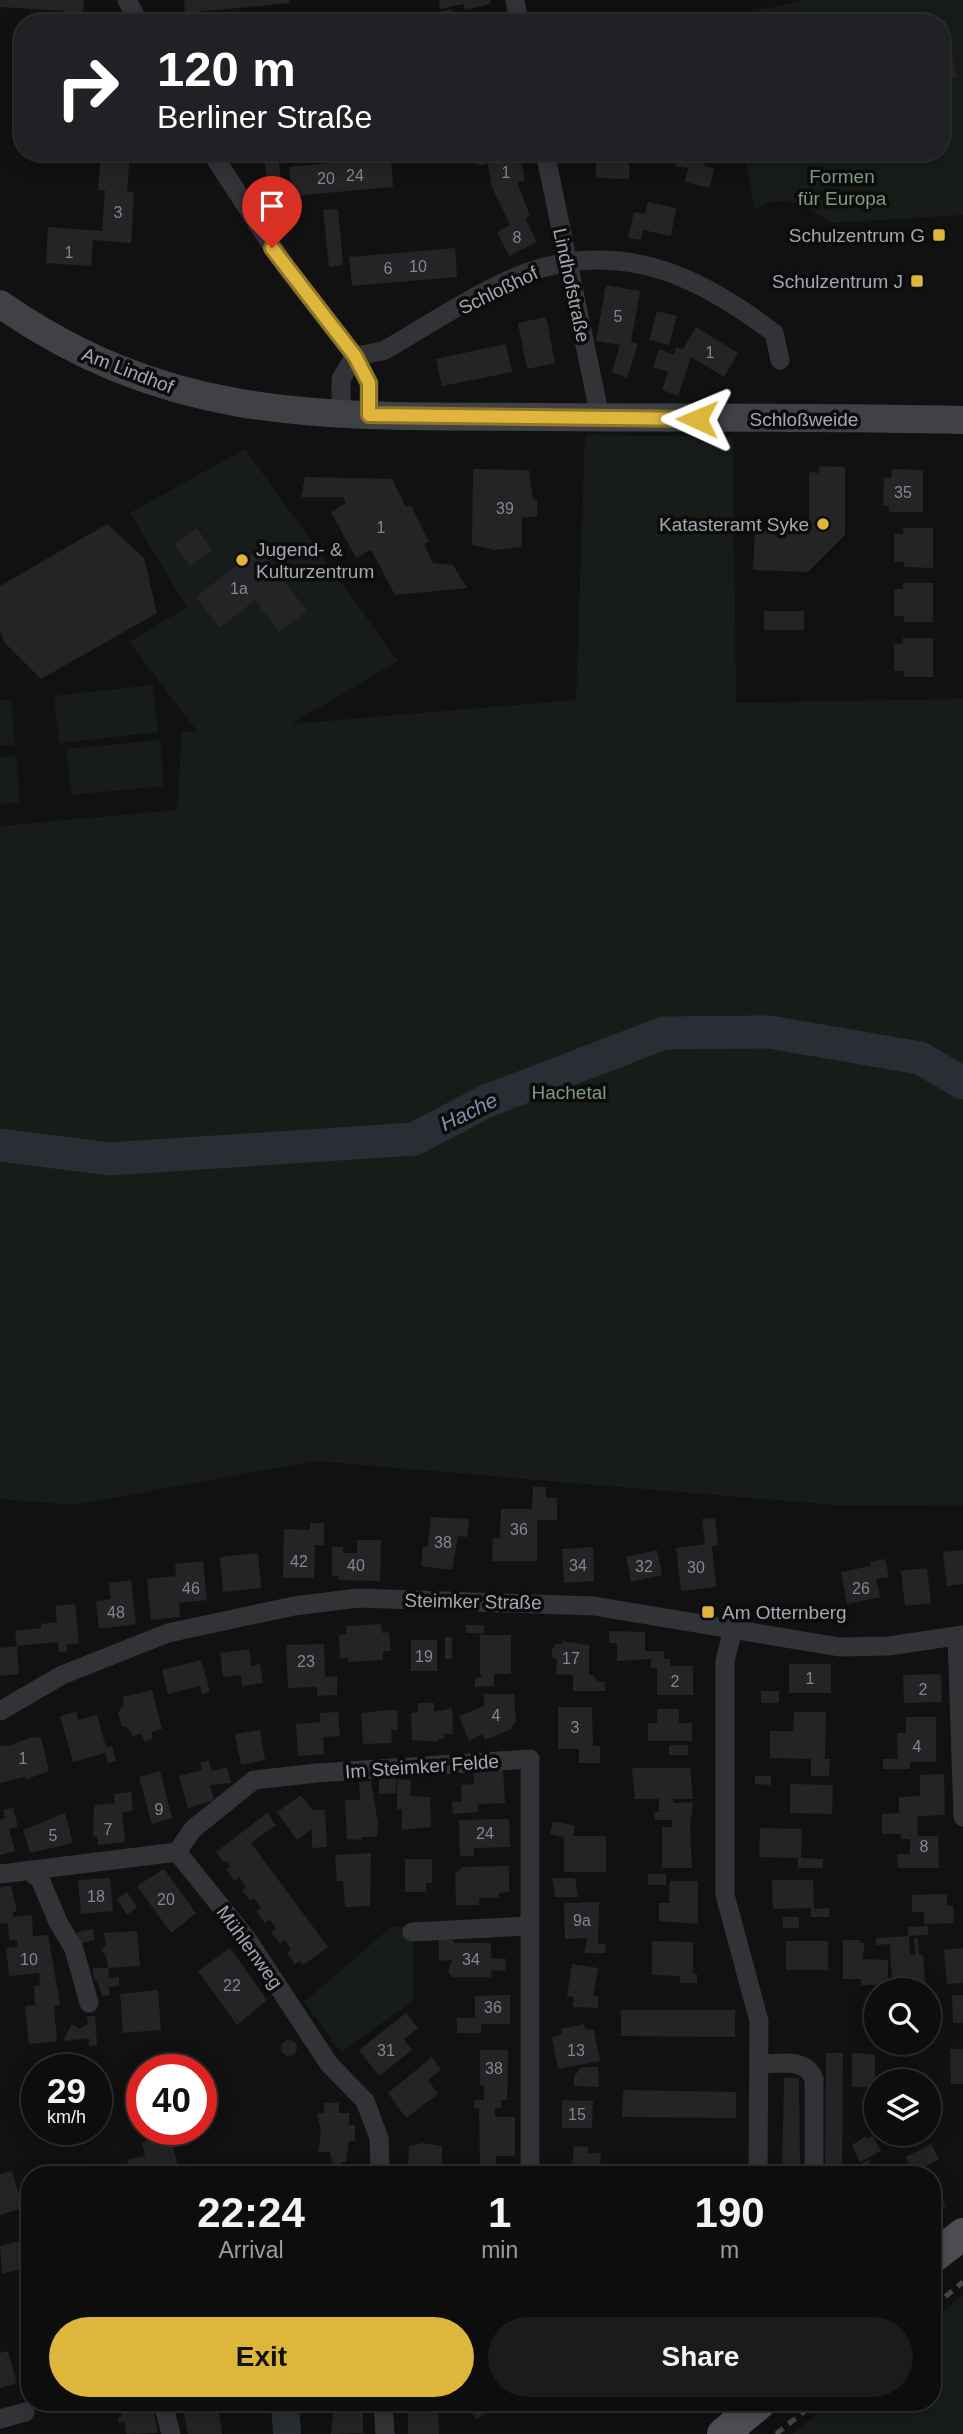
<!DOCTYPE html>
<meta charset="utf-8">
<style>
:root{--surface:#0d0d0e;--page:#1b1b1c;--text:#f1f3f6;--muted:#9a9c9e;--line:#2d2d2e;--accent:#dfb63c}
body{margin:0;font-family:Helvetica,sans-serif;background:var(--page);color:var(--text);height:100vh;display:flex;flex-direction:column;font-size:26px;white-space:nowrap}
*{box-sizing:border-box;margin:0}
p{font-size:23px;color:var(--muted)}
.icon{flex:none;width:38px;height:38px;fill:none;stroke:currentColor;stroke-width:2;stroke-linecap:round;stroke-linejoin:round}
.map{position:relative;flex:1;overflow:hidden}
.side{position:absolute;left:21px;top:2166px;width:920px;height:245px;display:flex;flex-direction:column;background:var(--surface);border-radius:28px;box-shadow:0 4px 18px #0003,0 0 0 2px var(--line)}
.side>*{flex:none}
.guide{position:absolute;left:14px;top:14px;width:936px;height:147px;border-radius:28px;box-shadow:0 4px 18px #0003,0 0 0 2px var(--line);background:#202124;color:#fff;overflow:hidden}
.buttons{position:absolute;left:864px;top:1978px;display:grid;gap:14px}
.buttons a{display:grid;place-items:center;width:77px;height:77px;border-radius:50%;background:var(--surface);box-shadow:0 4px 18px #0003,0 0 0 2px var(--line);font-size:35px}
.speed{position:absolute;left:21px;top:2054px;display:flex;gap:14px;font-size:35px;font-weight:700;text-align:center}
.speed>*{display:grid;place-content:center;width:91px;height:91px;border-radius:50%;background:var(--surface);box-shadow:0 4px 18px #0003,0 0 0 2px var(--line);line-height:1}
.speed small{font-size:18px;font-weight:400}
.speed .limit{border:10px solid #d22;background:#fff;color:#111}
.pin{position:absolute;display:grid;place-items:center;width:60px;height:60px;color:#fff;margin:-72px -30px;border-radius:50% 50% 50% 0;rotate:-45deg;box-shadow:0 0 7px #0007}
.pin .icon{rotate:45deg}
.me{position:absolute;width:77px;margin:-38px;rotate:271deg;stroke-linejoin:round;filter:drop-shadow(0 0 5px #0008)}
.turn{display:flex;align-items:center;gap:24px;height:147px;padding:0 28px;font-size:32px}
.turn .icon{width:91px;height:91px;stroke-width:2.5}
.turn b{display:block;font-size:49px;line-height:60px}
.eta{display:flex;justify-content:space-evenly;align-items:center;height:119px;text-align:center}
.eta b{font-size:42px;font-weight:800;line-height:49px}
.primary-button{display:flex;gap:14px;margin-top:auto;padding:14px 28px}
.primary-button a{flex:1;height:80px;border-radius:42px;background:var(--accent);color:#111;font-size:28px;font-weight:800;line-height:80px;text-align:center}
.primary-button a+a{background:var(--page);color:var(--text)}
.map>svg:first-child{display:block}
.green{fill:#181c19}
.water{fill:#292e34}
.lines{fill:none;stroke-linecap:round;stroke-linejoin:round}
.river{stroke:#292e34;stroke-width:33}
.building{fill:#242426}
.street{stroke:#323337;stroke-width:19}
.secondary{stroke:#404146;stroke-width:28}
.primary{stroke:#4e4f55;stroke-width:32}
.rail{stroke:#45464b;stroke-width:5;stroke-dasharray:9 7;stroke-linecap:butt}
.route-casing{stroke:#917627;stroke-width:18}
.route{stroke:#dfb63c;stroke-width:12}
.poi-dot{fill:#dfb63c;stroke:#0c0c0d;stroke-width:2.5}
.labels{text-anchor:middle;stroke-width:7;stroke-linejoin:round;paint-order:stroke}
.number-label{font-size:16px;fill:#82868e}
.park-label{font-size:19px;fill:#7c9b80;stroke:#0c0c0d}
.poi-label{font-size:19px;fill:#a3a7b1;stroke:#0c0c0d;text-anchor:end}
.street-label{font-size:19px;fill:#a3a7b1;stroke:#0c0c0d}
.water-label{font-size:21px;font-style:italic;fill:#7d91aa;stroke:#0c0c0d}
</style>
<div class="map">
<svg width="963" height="2434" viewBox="0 0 963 2434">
<rect width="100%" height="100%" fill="#111112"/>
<!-- green -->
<path class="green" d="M804 0H963V215L830 223C810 207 779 191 755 210L744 152H942V23H720L719 19Z
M585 435 733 437 736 703 963 699V1506L835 1505 314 1461 74 1505 0 1499V826L177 810 182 732 197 731 129 642 187 607 130 513 245 449 398 661 291 724 576 700Z
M153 685 158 732 59 743 54 696Z
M11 699 15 745 0 746V700Z
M160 740 164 786 71 795 66 749Z
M16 756 20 802 0 804V758Z
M413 1926V2001L341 2052 304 2002 391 1927Z
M963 2295V2434H792L831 2403H933V2320Z"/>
<!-- water -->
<path class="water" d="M271 2403H299L301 2434H273Z"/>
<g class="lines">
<!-- river -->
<path class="river" d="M0 1145 109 1159 414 1139 487 1101 664 1033 769 1032 920 1058 963 1083"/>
</g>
<!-- building -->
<path class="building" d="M0 0H84L83 17 64 15V11L0 7Z
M184 0H289L290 3 185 13Z
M439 0H490L491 4 465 10 464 4 440 9Z
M452 9 454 23H432L430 14Z
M946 20 957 78 942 81V21Z
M101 152H130L127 192H134L131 243 93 240 91 266 46 263 48 227 102 231 105 190H98Z
M264 152H278L281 185 267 187Z
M475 152H497L499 160 520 155 525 181 517 182 530 216 525 218 537 242 509 256 497 232 510 225 492 187 488 164 477 166Z
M596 152H629V179L596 178Z
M678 152H707L704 166 714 168 710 188 685 182 688 168 675 166Z
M391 157 393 187 292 196 289 167Z
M648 202 676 208 671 236 643 230 641 240 628 238 634 212 645 214Z
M338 209 343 265 329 267 323 210Z
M455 248 457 277 352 286 349 257Z
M606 285 640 291 631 342 638 344 627 378 612 372 620 345 596 341Z
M657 311 677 316 669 345 649 340Z
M546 317 555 363 527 369 518 323Z
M696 327 738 353 724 377 691 357 678 396 662 390 668 372 653 367 659 349 674 355 676 347 683 349Z
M506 344 512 372 442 386 436 359Z
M819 466 845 467V535L808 572 753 570 755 530 793 531 809 518V472L819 473Z
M473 469 529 470 533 499 537 500V516L522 518V547L495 550 472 545Z
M892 469 923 470V512H889V506H883L884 478H891Z
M305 477 392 479 406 507 411 505 429 542 424 544 433 563 453 565 467 588 395 595 371 550 356 558 331 512 346 503 343 497H301Z
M107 524 144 558 157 613 41 679 4 642 0 630V586Z
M197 528 212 550 190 566 174 544Z
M903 528H933V568L904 567V562H894V534H903Z
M259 548 307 611 279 632 255 600 220 628 196 597Z
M903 583H933V622H904V616H894V589H903Z
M764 611H804V630H764Z
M903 638H933V677H904V671H894V644H902Z
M533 1487H546V1498H557V1520H537V1561H492L493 1538H500L501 1509H532Z
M431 1517 469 1519 467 1537 458 1536 452 1570 421 1566 423 1546 428 1547Z
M715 1518 718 1545 712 1546 716 1587 681 1591 676 1548 705 1544 702 1519Z
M310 1523H324V1545H315L314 1578H283L284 1529 310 1530Z
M357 1540H381L380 1581 338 1580V1576H332V1547H343V1553H357Z
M593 1547 594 1581 564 1583 562 1549Z
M657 1550 662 1575 631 1582 626 1557Z
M963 1550V1584L947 1586 943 1552Z
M258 1553 261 1588 223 1592 220 1557Z
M885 1559 889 1577 876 1579 880 1597 847 1604 841 1572 871 1566 870 1562Z
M203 1561 207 1600 179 1603 180 1617 151 1620 147 1579 176 1576 175 1564Z
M927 1568 931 1603 905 1606 901 1571Z
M131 1580 136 1624 99 1629 96 1601 111 1599 109 1583Z
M75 1604 79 1643 67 1645V1652L59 1653 58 1642 17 1646 15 1631 41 1628V1624L57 1622 55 1606Z
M381 1624 382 1633 389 1632 391 1651H383V1660L348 1662V1658H340L339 1635 347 1634 346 1626Z
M466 1625H484V1633H466Z
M609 1631 645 1632V1651H664V1659H670V1666H693V1695H657V1668H651V1659L617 1661V1643H609Z
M480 1635H511V1674H494V1686L475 1687V1678L483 1677 480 1674Z
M445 1637H452V1659H445Z
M411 1640H437V1671H411Z
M562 1641 589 1645V1675H593L598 1682H605V1691H573V1675L556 1674 557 1659 552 1657V1649L556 1644H562Z
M324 1644 325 1677 337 1676V1695L317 1696V1687L288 1688 286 1645Z
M17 1646 19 1674 0 1676V1648Z
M249 1649 251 1666 260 1664 263 1683 242 1686 241 1675 223 1677 220 1653Z
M201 1660 210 1692 202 1694 200 1686 168 1694 162 1670Z
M789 1664H831V1693H789Z
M941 1674 942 1702 904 1703 903 1675Z
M152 1690 162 1729 151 1732 153 1738 145 1742 141 1734 133 1736 128 1728 122 1726 118 1713 124 1704 123 1697Z
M761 1691H779V1703H761Z
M484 1694H514L516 1721 511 1729 485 1740 483 1734 469 1741 459 1716 484 1706Z
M418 1703H434V1712L452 1708 453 1734H444V1739H438V1742L412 1740 411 1713 418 1712Z
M558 1707H592L593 1746H600V1763H579V1749H558Z
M657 1709H679V1723H692V1741H648V1723H657Z
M387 1710H397L398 1730H391L392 1743 363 1744 361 1713Z
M76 1712 78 1720 97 1715 106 1747 112 1746 116 1761 108 1763 105 1753 73 1762 60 1716Z
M338 1712 340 1736 323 1737 324 1754 298 1756 296 1724 320 1722V1713Z
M794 1712H826L825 1759H830L829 1776H811V1759L770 1758V1731H793Z
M906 1717H936V1762H910V1769H883V1759H898L897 1733H906Z
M260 1730 265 1760 241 1765 235 1734Z
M32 1737 41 1738 49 1771 25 1780V1777L0 1783V1745L8 1746Z
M669 1745H688V1755H669Z
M209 1760 212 1771 227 1767 231 1783 210 1785 214 1800 188 1808 179 1776 202 1770 200 1763Z
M503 1767 505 1803 478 1804V1812L453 1814 452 1802H462L461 1785 474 1784 473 1769Z
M632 1768H690L693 1799H673V1803L693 1802 690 1827 692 1868H662V1827H672V1820H655L654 1812H659V1799H635Z
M160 1771 172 1818 152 1824 139 1777Z
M379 1773H396V1793L379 1794Z
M944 1774 945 1815 918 1816 917 1822 918 1836H938L939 1868H898L897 1854H910V1839H901V1834H882V1814L899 1813V1797L920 1796V1775Z
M755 1776H771V1785L755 1784Z
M397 1779 411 1780 410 1796 430 1797 431 1827 402 1830V1809H397Z
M371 1781 378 1823 377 1837H361V1840L347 1839 345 1800H360L359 1782Z
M790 1784 833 1785 832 1814 790 1813Z
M131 1792 133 1811 122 1812 125 1842 98 1845 97 1836 93 1837 94 1805 115 1803 114 1794Z
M301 1795 312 1810H325L327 1847 312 1848V1829L297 1840 277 1812Z
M13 1808 18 1827 9 1829 15 1851 0 1855V1820L5 1818 3 1810Z
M65 1813 73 1843 30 1853 23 1830Z
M267 1813 276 1825 251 1843 328 1947 303 1965 300 1961 295 1964 287 1953 291 1949 284 1940 280 1944 271 1932 276 1928 269 1919 265 1923 256 1911 261 1908 254 1898 250 1901 242 1890 246 1887 239 1877 235 1881 226 1869 230 1866 227 1861 224 1863 216 1852Z
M509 1819 510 1847 474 1848V1856H460L459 1820Z
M553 1821 575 1826 573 1836H606V1872H564V1837L550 1834Z
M760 1828 802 1829 801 1858 823 1859V1868H798V1858L759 1857Z
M371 1853 370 1906 345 1907 343 1881H337L335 1855Z
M405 1859H432V1883H426V1892H405Z
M509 1866V1892L499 1893V1898H479V1905H456L455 1874 463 1867Z
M164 1869 196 1913 171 1933 137 1886Z
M648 1874H666V1885H648Z
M110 1878 113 1911 81 1914 78 1880Z
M552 1878H575L578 1897H555Z
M772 1880H813L814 1909 829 1908V1917H811V1908L773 1909Z
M670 1881H698V1924L659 1921V1903H669Z
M11 1886 17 1912H13V1917L32 1915 33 1936 48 1935 60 2005 54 2006 57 2041 29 2044 25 2006 35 2005 34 1986 40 1985 39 1973 9 1976 6 1948 17 1947V1940H9L8 1923 0 1924V1887Z
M127 1892 137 1907 127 1915 117 1899Z
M947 1894V1906H953L954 1923 924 1924V1912H912V1895Z
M599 1902 598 1944H606L605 1953H584L587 1938 565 1939 564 1903Z
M783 1917H799V1928H783Z
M928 1926V1935L908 1936V1927Z
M93 1929 95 1940 79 1944 77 1932Z
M137 1931 140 1966 108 1968 109 1978 119 1977V1986L109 1987 110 1995 102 1996 97 1980H94L93 1968H108L106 1956 101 1950 106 1945 104 1933Z
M909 1936 910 1955H915L914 1938H918L919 1955H923L926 1990H888V1985H892L890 1944 876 1945V1938Z
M439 1940H454V1943H491V1958L506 1959 505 1971 491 1970V1977H452L448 1971 452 1960 439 1961Z
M843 1940H861L860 1943H865L862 1959 888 1960V1985H861V1979H843Z
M652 1941 693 1942V1974H697V1983H680V1976L652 1975Z
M786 1941H828V1970H786Z
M230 1948 267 2000 237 2025 198 1971Z
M963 1948V1983L947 1984 944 1950Z
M572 1964 598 1968 593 1996H598V2008L573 2007 574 1997 567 1996Z
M158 1990 161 2030 123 2033 120 1994Z
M510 1995V2024H481V2033H457V2018H475V1996Z
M952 1995H963V2023H953Z
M621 2010H735V2037L621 2036Z
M406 2013 418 2028 404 2039 412 2050 379 2076 359 2050Z
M87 2016H95L97 2045 89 2046V2038L63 2041 72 2024 79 2029 88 2024Z
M584 2024 585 2029 594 2030 600 2061 558 2069 552 2038 562 2034 561 2029Z
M281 2048a8 8 0 1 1 16 0a8 8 0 1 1-16 0Z
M950 2049H963V2084H951Z
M480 2050H508L507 2100H501V2108H495V2117H515V2156H496V2168H509V2175H484V2168H480L479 2108 474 2109V2100H484V2085H480Z
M826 2053H843L842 2175H825Z
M852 2053 875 2054V2087H852Z
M432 2057 441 2070 428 2080 438 2094 406 2118 388 2093Z
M581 2067H598L599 2087 574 2086V2077Z
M784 2078H799L800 2175H782Z
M623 2090 736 2092V2118L622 2117Z
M562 2100 593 2101 592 2128H562Z
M324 2103H339V2113H349V2125H355V2141H349L346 2162H342L344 2175H321V2169H334L330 2152H318L321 2132 317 2113H324Z
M883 2133H907V2139L884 2142Z
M170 2135 180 2175H131L127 2160 145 2156 142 2142Z
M866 2136 867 2139 873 2136 881 2151 860 2162 852 2145Z
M423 2143 442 2146V2175H408L409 2146Z
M931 2144 939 2159 922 2169 926 2175H913L906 2157Z
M574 2146 588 2147V2153H601L600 2175H554V2166L572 2167Z
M869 2160 876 2175H856L853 2168Z
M12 2171 23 2208 0 2215V2174Z
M933 2185 946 2206 933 2215Z
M19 2241 25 2268 2 2274 0 2246Z
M8 2351 17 2383 0 2388V2353Z
M119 2403H152L158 2433 126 2434 124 2422 119 2423 118 2417H122Z
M334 2403H363V2433L331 2434Z
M408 2403H438L439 2434H408Z
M462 2403H498L477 2419Z
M218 2407 222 2434H188L184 2413Z"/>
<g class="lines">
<!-- street -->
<path class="street" d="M127 0 139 23
M515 0 519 23
M211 152 286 267 355 356 369 383V415
M545 152 600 417
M355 356 383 351C426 327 492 282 538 269 630 242 703 279 774 333L780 360
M341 415V379L355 356
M733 1629 725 1661V1895L759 2021 758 2175
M957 1636 963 1817
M0 1711 62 1675 168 1633 294 1606 358 1598 594 1606 839 1647 889 1646 963 1635
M177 1852 193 1829 254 1780 317 1773 530 1759V2175
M29 1871 40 1879 58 1922 74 1949 89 2003
M0 1874 177 1852 247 1939 329 2064 365 2101 379 2138 380 2175
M412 1932 528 1926
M759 2064C780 2064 806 2057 814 2079V2175
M163 2403 171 2434
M383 2403 385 2434
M0 2419 25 2412"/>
<!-- secondary -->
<path class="secondary" d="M0 304C178 428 338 415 544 417 684 418 823 417 963 420"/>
<!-- primary -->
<path class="primary" d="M933 2257 963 2234
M723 2434 760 2403"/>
<!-- rail -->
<path class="rail" d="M933 2307 963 2282
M776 2434 815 2403"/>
</g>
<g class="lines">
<!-- route casing -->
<g class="route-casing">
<path id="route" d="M272 248 355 356 369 383V415L697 419"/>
</g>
<!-- route -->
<use href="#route" class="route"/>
</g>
<!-- markers -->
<g class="poi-dot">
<rect x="932" y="228" width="14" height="14" rx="3.5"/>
<rect x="910" y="274" width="14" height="14" rx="3.5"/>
<circle cx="823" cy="524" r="7"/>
<circle cx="242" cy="560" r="7"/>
<rect x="701" y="1605" width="14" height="14" rx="3.5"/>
</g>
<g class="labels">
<!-- number labels -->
<g class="number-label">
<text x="506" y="178">1</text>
<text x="355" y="181">24</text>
<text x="326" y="184">20</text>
<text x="118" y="218">3</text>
<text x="517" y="243">8</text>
<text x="69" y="258">1</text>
<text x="418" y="272">10</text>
<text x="388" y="274">6</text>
<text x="618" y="322">5</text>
<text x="710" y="358">1</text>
<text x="903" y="498">35</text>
<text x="505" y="514">39</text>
<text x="381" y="533">1</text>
<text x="239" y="594">1a</text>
<text x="519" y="1535">36</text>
<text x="443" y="1548">38</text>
<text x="299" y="1567">42</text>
<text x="356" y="1571">40</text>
<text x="578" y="1571">34</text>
<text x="644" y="1572">32</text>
<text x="696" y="1573">30</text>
<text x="191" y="1594">46</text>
<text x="861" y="1594">26</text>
<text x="116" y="1618">48</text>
<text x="424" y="1662">19</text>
<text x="571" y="1664">17</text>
<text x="306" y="1667">23</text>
<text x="810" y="1684">1</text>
<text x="675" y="1687">2</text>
<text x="923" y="1695">2</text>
<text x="496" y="1721">4</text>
<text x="575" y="1733">3</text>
<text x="917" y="1752">4</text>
<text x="23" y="1764">1</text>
<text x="159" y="1815">9</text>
<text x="108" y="1835">7</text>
<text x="485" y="1839">24</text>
<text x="53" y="1841">5</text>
<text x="924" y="1852">8</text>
<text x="96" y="1902">18</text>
<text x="166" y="1905">20</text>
<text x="582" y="1926">9a</text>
<text x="29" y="1965">10</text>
<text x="471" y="1965">34</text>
<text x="232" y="1991">22</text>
<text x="493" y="2013">36</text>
<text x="386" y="2056">31</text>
<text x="576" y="2056">13</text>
<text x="494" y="2074">38</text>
<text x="577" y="2120">15</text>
</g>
<!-- park labels -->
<g class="park-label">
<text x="842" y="183">Formen<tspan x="842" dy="22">für Europa</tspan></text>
<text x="569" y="1099">Hachetal</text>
</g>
<!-- poi labels -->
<g class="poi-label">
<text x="925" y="242">Schulzentrum G</text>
<text x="903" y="288">Schulzentrum J</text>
<text x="809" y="531">Katasteramt Syke</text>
<text x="256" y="556" text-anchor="start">Jugend- &amp;<tspan x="256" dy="22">Kulturzentrum</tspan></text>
<text x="722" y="1619" text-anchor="start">Am Otternberg</text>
</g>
<!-- street labels -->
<g class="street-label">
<text transform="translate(572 285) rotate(78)" y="7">Lindhofstraße</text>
<text transform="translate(498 290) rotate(-26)" y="7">Schloßhof</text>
<text transform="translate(128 370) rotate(21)" y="7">Am Lindhof</text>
<text x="804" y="426">Schloßweide</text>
<text transform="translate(473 1601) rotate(1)" y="7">Steimker Straße</text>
<text transform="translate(422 1766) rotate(-4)" y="7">Im Steimker Felde</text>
<text transform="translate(250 1947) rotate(54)" y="7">Mühlenweg</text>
</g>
<!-- water labels -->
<g class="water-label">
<text transform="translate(469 1112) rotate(-26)" y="7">Hache</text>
</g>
</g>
</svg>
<div class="buttons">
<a><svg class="icon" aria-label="search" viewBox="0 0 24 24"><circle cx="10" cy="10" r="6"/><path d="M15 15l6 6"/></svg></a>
<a><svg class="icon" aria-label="layers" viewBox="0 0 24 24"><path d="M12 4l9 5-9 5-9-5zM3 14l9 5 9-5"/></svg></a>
</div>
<div class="speed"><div>29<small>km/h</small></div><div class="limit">40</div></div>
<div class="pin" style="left:272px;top:248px;background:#d93025"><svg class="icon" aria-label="arrive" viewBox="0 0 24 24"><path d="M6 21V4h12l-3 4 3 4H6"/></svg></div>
<svg class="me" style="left:697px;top:419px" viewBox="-20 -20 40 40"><path d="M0-17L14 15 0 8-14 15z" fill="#dfb63c" stroke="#fff" stroke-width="4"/></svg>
<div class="guide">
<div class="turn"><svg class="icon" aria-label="right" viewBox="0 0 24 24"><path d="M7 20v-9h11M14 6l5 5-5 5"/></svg><div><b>120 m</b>Berliner Straße</div></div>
</div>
<section class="side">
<div class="eta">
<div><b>22:24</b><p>Arrival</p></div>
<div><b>1</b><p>min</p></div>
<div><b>190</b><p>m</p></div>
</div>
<div class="primary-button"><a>Exit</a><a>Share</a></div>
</section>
</div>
